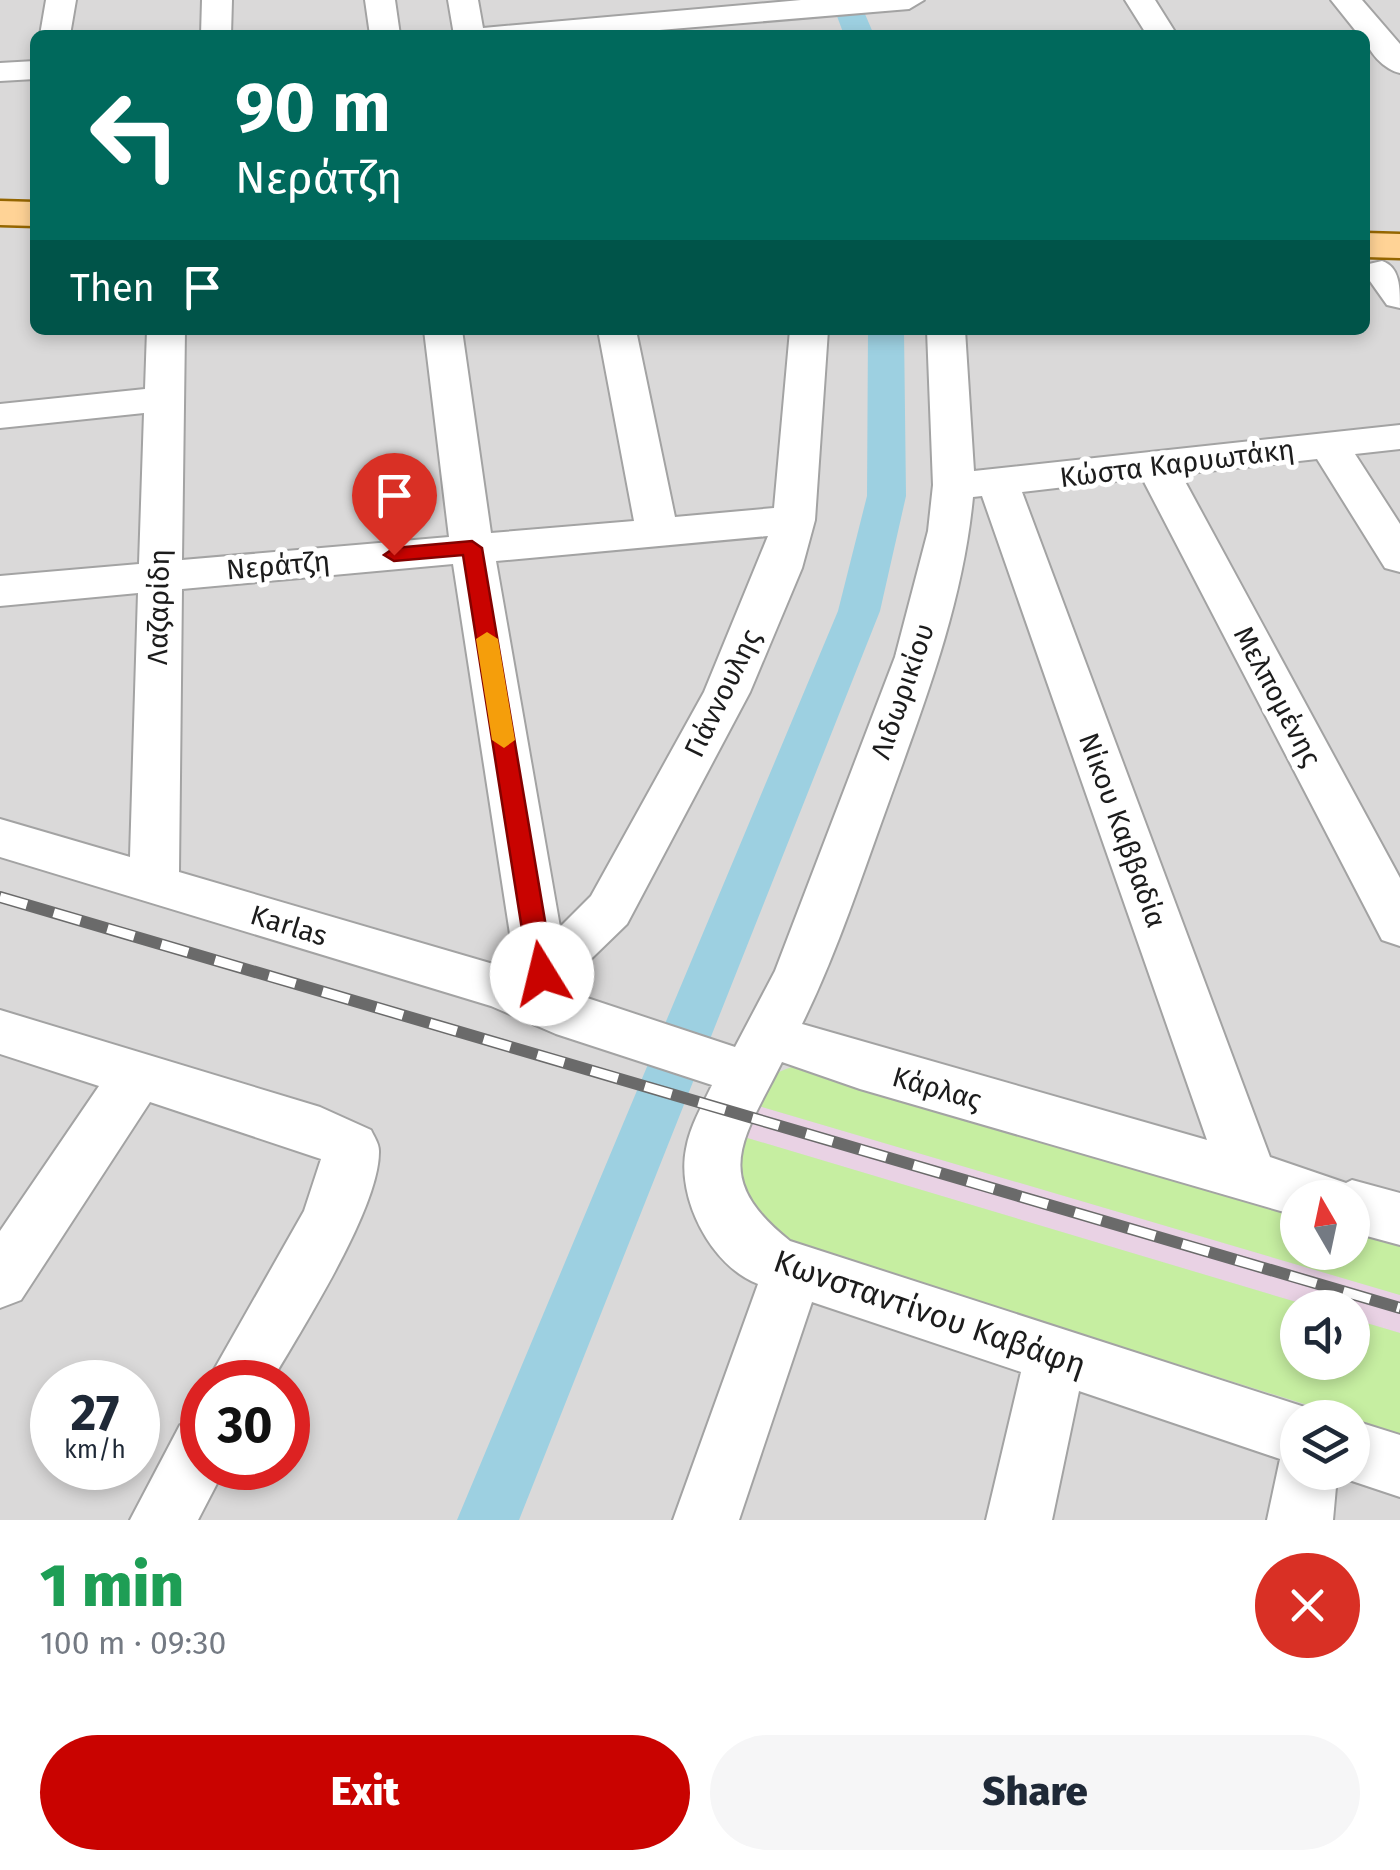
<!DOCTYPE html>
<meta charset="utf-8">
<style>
:root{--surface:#fff;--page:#f6f6f7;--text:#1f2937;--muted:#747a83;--accent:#c90300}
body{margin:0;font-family:"Fira Sans",sans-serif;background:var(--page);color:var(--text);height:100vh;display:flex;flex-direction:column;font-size:38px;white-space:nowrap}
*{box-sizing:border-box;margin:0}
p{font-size:32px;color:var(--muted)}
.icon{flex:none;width:55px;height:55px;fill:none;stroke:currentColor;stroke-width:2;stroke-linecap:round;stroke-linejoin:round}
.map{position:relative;height:1520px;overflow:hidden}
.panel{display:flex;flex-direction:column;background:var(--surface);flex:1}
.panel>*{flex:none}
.guide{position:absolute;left:30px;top:30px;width:1340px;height:305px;border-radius:15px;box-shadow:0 5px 15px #0003;background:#00695c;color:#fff;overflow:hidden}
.needle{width:65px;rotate:351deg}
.fabs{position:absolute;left:1280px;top:1180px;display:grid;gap:20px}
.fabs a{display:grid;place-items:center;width:90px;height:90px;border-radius:50%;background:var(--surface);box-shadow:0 5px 15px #0003;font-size:50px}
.speed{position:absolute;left:30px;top:1360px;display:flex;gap:20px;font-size:50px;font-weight:700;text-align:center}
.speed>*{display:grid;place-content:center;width:130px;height:130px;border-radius:50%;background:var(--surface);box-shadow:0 5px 15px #0003;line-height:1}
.speed small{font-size:25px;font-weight:400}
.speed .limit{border:15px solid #d22;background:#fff;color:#111}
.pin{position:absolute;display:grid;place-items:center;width:85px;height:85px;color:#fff;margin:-102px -42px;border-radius:50% 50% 50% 0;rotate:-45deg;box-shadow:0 0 10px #0007}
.pin .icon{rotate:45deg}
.me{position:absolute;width:110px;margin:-55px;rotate:351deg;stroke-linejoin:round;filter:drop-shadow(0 0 8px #0008)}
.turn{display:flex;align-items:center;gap:35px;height:210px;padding:0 40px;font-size:45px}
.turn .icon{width:130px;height:130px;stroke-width:2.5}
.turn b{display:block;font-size:70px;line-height:85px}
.then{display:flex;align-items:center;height:95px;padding:0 40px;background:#0003;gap:20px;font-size:38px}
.round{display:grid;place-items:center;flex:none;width:105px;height:105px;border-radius:52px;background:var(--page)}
.overview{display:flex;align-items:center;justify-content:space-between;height:170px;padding:0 40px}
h1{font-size:60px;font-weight:800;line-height:75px;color:#1e9e55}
.cta{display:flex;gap:20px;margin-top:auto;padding:20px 40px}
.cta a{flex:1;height:115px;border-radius:60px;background:var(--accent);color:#fff;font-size:40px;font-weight:800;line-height:115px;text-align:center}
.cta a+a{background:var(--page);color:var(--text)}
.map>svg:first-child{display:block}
.residential{fill:#dad9d9;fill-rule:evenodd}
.industrial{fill:#e9d2e4}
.grass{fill:#c6eea1}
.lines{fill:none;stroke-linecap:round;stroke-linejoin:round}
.canal{fill:#9dd0e1;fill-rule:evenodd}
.street-casing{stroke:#a3a3a3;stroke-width:4}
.primary-casing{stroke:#956600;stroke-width:5}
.street{fill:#fff;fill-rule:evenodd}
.primary{fill:#ffd396;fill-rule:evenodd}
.rail-casing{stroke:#6a6a6a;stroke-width:12}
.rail{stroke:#fff;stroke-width:9;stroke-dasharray:28;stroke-linecap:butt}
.route{fill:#c90300;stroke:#830200;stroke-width:2.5}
.slow{fill:#f59e0b}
.labels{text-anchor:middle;stroke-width:10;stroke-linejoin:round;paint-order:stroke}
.street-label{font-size:28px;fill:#1c1c1c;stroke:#fff}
.near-street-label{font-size:32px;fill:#1c1c1c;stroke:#fff}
</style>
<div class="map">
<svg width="1400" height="1520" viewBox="0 0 1400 1520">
<rect width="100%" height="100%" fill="#efeae1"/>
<!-- residential -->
<path class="residential" d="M0 0H1400V1520H0ZM35 35H1365V330H35ZM1298 1198H1352V1252H1298ZM1298 1308H1352V1362H1298ZM52 1382H138V1468H52ZM202 1382H288V1468H202ZM1298 1418H1352V1472H1298Z"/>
<!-- industrial -->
<path class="industrial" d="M745 1102 1400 1295V1333L1353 1319 1352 1308 1313 1307 734 1134Z"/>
<!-- grass -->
<path class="grass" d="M804 1064 1297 1203 1298 1252H1352L1353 1220 1400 1233V1295L745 1102C762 1080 776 1070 804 1064Z
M734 1134 1313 1307 1298 1308V1362H1352L1353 1319 1400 1333V1434L783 1241 741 1205Z"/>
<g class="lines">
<!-- canal -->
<path class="canal" d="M831 0H859L874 35H844Z
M868 330H904L906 496 880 611 519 1520H457L838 611 867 496Z"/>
<!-- street casing -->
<g class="street-casing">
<path id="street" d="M46 0H76L70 35H40Z
M202 0H232L231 35H201Z
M365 0H395L400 35H370Z
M448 0H478L483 28 801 0H924L909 9 600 35H454Z
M1125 0H1155L1177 35H1147Z
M1331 0H1362L1400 44V73C1385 70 1366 51 1365 35H1359Z
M35 61V79L0 81V63Z
M1382 261C1400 267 1400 287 1400 308L1387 305 1365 274 1369 264Z
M147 330H185L182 560 449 537 424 330H462L491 533 634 521 598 330H636L675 517 774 508 790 330H828L815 520 802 568 750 692 627 924 560 989 735 1047 775 971 895 657 928 531 933 485 927 330H965L974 471 1400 425V449L1355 454 1400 524V572L1385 568 1317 459 1181 474 1400 878V946L1382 940 1142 478 1022 492 1270 1157 1346 1183 1352 1180 1400 1193V1245L1352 1232V1198H1298V1216L860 1089 782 1062C744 1139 708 1176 790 1241L1320 1412 1322 1418H1298V1472H1352V1420L1400 1435V1497L1337 1476 1333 1520H1267L1280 1459 1079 1391 1052 1520H986L1021 1372 812 1302 739 1520H673L758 1284C711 1266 676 1198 686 1149 690 1126 702 1106 712 1085L556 1034 491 1006 0 857V819L130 857 138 593 0 606V576L139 564 144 413 0 428V404L145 389ZM982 496 1207 1140 802 1024C837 953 861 878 888 804 924 704 963 604 973 497ZM768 536 704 692 591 896 560 927 496 561ZM453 564 514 960 500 966 179 872 182 589Z
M0 1010 320 1107 371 1130C374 1137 379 1143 379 1151 380 1208 301 1330 271 1382H207L304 1211 321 1159 150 1102 21 1300 0 1308V1231L99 1086 0 1054Z
M202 1416V1468H225L198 1520H130L180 1425Z"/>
</g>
<!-- primary casing -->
<g class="primary-casing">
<path id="primary" d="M0 201 35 202V226L0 225Z
M1365 233 1400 234V258L1365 257Z"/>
</g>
<!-- street -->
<use href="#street" class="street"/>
<!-- primary -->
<use href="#primary" class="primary"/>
<!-- rail casing -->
<g class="rail-casing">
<path id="rail" d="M0 897 1400 1308"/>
</g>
<!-- rail -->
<use href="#rail" class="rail"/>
</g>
<!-- route -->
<path class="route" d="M472 541 482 548 554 974 542 984 529 974 463 555 394 561 384 555 394 548Z"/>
<!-- slow -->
<path class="slow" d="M487 632 498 639 515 740 504 748 492 740 476 639Z"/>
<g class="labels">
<!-- street labels -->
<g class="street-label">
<text transform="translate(1177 463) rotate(-7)" y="10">Κώστα Καρυωτάκη</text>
<text transform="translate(278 565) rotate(-5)" y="10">Νεράτζη</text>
<text transform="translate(158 607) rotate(-89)" y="10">Λαζαρίδη</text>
<text transform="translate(902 691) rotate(-71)" y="10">Λιδωρικίου</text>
<text transform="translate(722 693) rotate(-64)" y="10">Γιάννουλης</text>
<text transform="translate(1278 696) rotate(62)" y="10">Μελπομένης</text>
<text transform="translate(1123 830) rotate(70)" y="10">Νίκου Καββαδία</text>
<text transform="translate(289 925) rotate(17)" y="10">Karlas</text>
<text transform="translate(937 1088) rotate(16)" y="10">Κάρλας</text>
</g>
<!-- near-street labels -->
<g class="near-street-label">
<text transform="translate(930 1313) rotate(19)" y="11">Κωνσταντίνου Καβάφη</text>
</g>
</g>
</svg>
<div class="fabs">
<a><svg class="needle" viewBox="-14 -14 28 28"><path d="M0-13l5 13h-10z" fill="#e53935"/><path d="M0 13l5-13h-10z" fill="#747a83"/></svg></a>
<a><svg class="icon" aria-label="sound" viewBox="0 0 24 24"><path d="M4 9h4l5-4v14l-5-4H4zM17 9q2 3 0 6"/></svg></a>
<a><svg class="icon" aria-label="layers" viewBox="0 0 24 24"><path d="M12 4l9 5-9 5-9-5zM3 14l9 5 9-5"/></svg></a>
</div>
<div class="speed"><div>27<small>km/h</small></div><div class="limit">30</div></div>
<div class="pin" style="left:394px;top:555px;background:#d93025"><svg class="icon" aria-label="arrive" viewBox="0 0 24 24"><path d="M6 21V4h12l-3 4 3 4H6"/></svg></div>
<svg class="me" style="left:542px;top:974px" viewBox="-20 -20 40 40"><circle r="19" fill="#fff"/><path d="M0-13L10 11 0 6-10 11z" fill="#c90300"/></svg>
<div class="guide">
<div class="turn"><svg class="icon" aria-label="left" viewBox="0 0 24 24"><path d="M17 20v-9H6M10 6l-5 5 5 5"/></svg><div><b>90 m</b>Νεράτζη</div></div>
<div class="then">Then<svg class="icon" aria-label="arrive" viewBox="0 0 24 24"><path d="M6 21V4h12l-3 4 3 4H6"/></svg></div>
</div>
</div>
<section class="panel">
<div class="overview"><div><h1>1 min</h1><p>100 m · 09:30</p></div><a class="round" style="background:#d93025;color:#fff"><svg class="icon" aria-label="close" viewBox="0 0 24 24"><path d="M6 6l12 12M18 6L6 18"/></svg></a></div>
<div class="cta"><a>Exit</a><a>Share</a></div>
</section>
